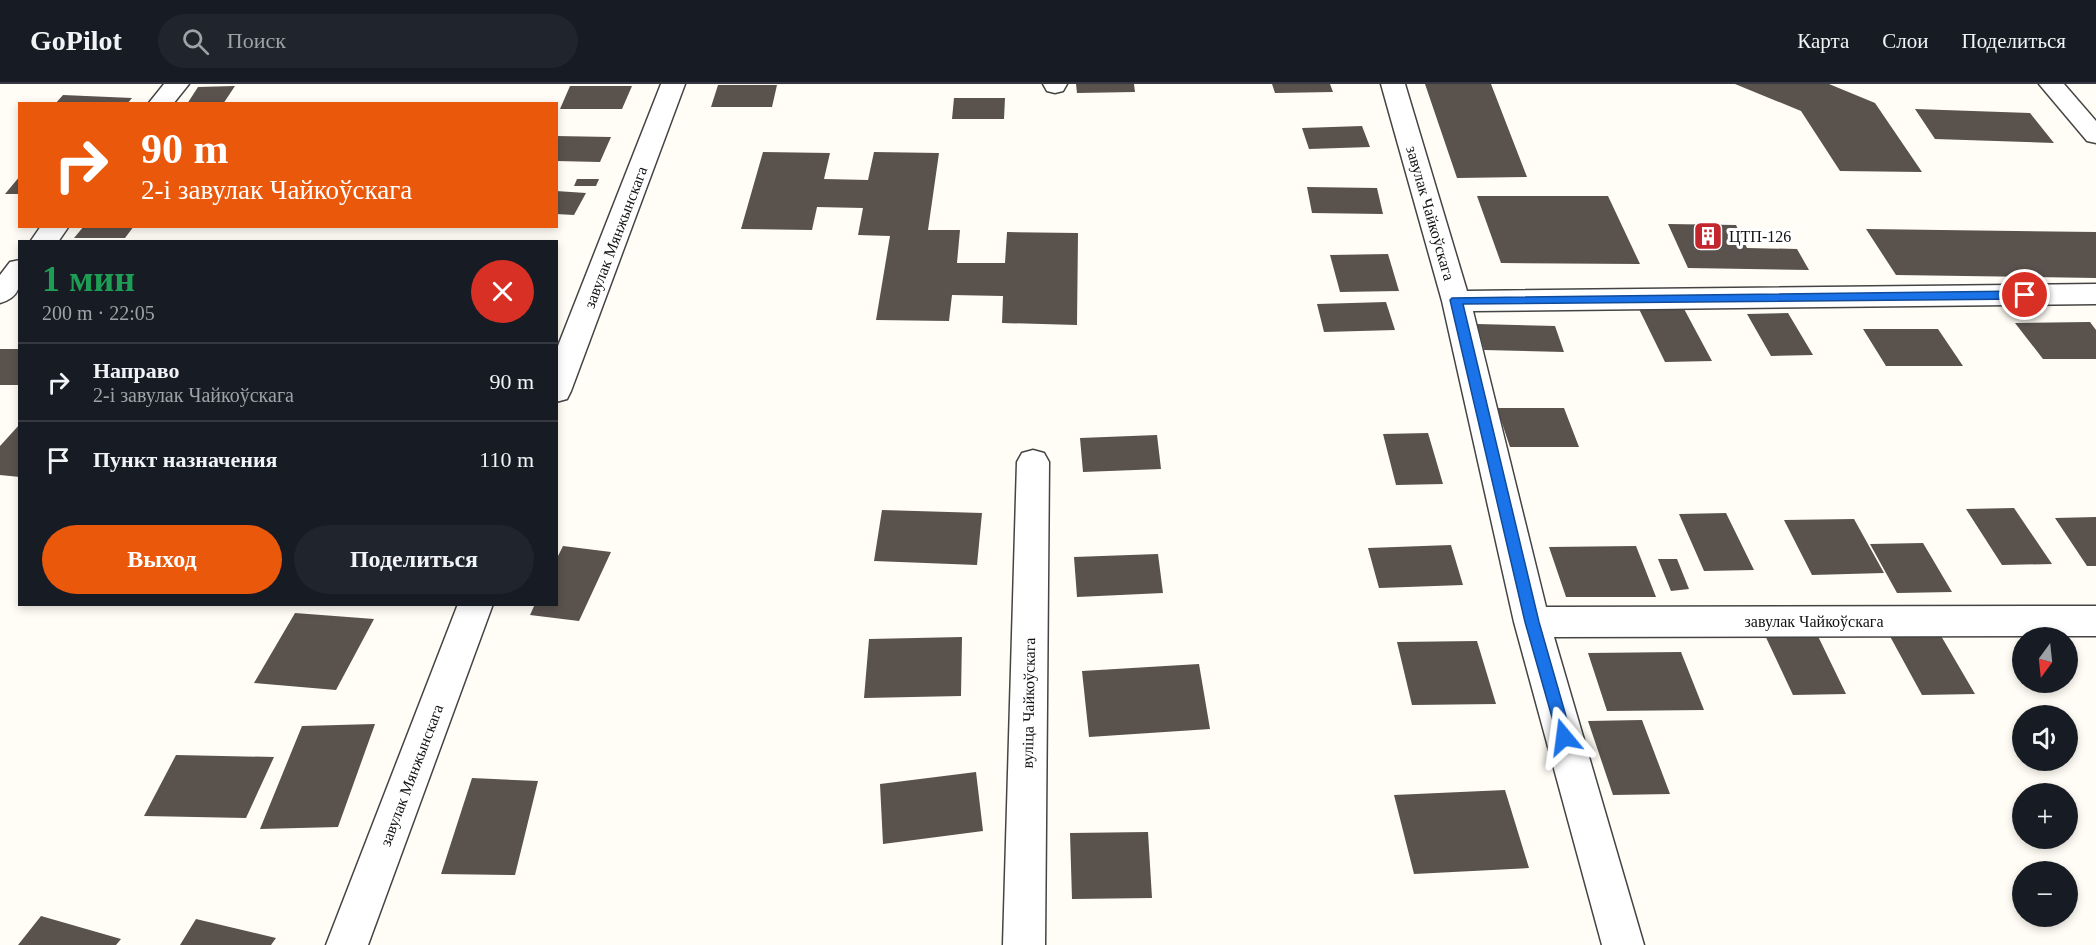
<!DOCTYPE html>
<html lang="ru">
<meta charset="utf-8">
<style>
:root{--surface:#171b24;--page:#20242c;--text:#f1f3f6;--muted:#9ea1a6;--line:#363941;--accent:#ea580c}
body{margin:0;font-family:Georgia,serif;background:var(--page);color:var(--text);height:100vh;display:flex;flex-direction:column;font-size:22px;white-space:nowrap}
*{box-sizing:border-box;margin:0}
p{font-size:20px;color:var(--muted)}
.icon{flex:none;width:33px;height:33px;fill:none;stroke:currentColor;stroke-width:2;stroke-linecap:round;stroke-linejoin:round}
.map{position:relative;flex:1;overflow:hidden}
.details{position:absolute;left:18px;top:156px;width:540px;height:366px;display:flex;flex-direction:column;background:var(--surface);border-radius:0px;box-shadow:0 3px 9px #0003}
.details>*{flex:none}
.top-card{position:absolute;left:18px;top:18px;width:540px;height:126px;border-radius:0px;box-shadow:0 3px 9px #0003;background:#ea580c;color:#fff;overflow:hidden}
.needle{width:39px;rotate:195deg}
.buttons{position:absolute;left:2012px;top:543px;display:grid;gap:12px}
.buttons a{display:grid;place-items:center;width:66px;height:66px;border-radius:50%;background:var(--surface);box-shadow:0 3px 9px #0003;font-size:30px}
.pin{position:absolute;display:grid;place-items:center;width:51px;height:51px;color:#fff;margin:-26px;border:3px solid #fff;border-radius:50%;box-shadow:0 2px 6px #0007}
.me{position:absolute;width:66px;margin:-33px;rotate:344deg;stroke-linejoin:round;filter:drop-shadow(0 0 4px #0008)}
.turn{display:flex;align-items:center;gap:21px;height:126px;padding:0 24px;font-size:27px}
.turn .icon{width:78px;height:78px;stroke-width:2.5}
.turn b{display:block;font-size:42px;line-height:51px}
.round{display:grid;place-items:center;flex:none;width:63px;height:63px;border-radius:32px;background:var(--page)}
.headline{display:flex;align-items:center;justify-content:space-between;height:102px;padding:0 24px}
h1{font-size:36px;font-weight:700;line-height:45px;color:#1e9e55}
.action{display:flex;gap:12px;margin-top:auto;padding:12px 24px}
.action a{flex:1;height:69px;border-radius:36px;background:var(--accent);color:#fff;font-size:24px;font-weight:700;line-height:69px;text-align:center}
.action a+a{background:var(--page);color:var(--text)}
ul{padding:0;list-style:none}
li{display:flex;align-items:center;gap:18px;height:78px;padding:0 24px;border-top:2px solid var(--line)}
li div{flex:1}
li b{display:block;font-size:22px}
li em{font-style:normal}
header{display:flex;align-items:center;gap:36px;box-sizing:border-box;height:84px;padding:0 30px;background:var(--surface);border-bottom:2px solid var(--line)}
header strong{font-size:28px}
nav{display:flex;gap:33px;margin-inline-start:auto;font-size:21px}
.search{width:420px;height:54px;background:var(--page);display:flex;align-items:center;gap:15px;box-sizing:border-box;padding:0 21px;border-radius:33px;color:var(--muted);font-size:22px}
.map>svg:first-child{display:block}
.building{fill:#5a524d}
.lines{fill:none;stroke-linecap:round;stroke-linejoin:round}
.minor-casing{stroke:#444;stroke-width:3}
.tertiary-casing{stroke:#444;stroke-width:3}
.minor{fill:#fff;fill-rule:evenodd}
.tertiary{fill:#fff;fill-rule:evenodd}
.route{fill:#1a73e8;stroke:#114b97;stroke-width:1.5}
.labels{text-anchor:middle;stroke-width:6;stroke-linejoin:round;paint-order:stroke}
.street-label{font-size:16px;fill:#111;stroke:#fff}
.poi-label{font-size:16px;fill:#111;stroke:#fff;text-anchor:start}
</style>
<header>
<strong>GoPilot</strong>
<div class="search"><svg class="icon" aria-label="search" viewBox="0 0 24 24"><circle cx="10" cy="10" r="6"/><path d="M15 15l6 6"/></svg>Поиск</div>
<nav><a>Карта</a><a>Слои</a><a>Поделиться</a></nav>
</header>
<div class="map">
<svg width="2096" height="861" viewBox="0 0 2096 861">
<rect width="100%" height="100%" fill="#fffdf5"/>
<!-- building -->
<path class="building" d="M1076 0H1134L1135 8 1077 9Z
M1272 0H1330L1333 8 1275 9Z
M1425 0H1491L1527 93 1457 94Z
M1735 0H1829L1875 19 1922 88 1840 87 1801 27Z
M718 1H777L772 23H711Z
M235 2 223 20H187L198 3Z
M570 2H632L622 25H560Z
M63 11 132 14 127 20H55Z
M954 14H1005L1004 35H952Z
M1915 25 2030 29 2054 59 1935 55Z
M1362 42 1370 63 1309 65 1302 44Z
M556 52 611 53 600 78 556 77Z
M763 68 830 69 824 95 868 96 874 68 939 69 928 146H960L957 179H1005L1007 148 1078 149 1077 241 1002 239 1003 212 952 211 949 237 876 236 890 152 858 151 863 124 817 123 812 146 741 145Z
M20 92V110H5Z
M577 95H599L596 102H574Z
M1307 103 1377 104 1383 130 1312 129Z
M556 107 586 109 574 131 556 130Z
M1477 112H1608L1640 180 1501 179Z
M1668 140 1736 141 1747 164 1797 165 1809 186 1688 184Z
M84 142H134L125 154H74Z
M1866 145 2096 148V194L1896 191Z
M1388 170 1399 207 1340 208 1330 171Z
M1386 218 1395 246 1324 248 1317 220Z
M1638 223H1683L1712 277 1665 278Z
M1788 229 1813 271 1771 272 1747 230Z
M2090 238 2096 246V275H2043L2015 239Z
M1477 240 1555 242 1564 268 1484 266Z
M1863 245H1938L1963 282H1886Z
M0 265H20V301H0Z
M1497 324H1564L1579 363H1510Z
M20 340V393L0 391V362Z
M1428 349 1443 400 1396 401 1383 350Z
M1157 351 1161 385 1083 388 1080 354Z
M2014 424 2052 480 2002 481 1966 425Z
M882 426 982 429 977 481 874 477Z
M1726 429 1754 486 1704 487 1679 430Z
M2096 433V482H2087L2055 434Z
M1854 435 1884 489 1812 491 1784 436Z
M1923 459 1952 508 1897 509 1870 460Z
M1451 461 1463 501 1379 504 1368 464Z
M563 462 611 468 579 537 530 531 535 520H556V476Z
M1636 462 1656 513H1566L1549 463Z
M1158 470 1163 509 1077 513 1074 473Z
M1658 475H1677L1689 505 1671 507Z
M295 529 374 535 336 606 254 599Z
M1814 544 1846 610 1793 611 1762 545Z
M1886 545H1937L1975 610 1922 611Z
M962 553 961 612 864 614 869 555Z
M1477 557 1496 620 1412 621 1397 558Z
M1681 568 1704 626 1607 627 1588 569Z
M1199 580 1210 645 1089 653 1082 587Z
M1642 636 1670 710 1613 711 1588 637Z
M375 640 338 743 260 745 302 642Z
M176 671 274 673 246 734 144 732Z
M976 688 983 747 883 760 880 700Z
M472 694 538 697 515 791 441 790Z
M1505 706 1529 784 1414 790 1394 711Z
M1148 748 1152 814 1072 815 1070 749Z
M41 832 121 855 116 861H18Z
M196 835 276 854 271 861H180Z"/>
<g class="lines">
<!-- minor casing -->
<g class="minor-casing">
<path id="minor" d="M164 0H189L173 20H148Z
M661 0H685L571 307 567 315 556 318V267Z
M1043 0H1067L1063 7 1055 9 1047 7Z
M1381 0H1405L1467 207 2096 200V220L1473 227 1546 523 2096 522V552L1554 553 1644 861H1602L1514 538 1442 217Z
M41 142H69L58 158H30Z
M20 176C20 196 24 212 0 219V191L10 178Z
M1033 366 1044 369 1049 378 1045 861H1003L1017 378 1022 369Z
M458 520H493L368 861H326Z"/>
</g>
<!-- tertiary casing -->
<g class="tertiary-casing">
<path id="tertiary" d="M2039 0H2064L2096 37V59L2087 57Z"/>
</g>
<!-- minor -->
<use href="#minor" class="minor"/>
<!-- tertiary -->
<use href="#tertiary" class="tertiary"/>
</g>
<!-- route -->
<path class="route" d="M2025 207 2031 211 2025 215 1463 220 1539 538 1572 653 1570 658 1564 661 1559 658 1525 538 1450 216 1452 214Z"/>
<!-- icons -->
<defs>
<g id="building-square" transform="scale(1.5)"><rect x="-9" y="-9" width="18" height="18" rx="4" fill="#c4262e" stroke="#fff"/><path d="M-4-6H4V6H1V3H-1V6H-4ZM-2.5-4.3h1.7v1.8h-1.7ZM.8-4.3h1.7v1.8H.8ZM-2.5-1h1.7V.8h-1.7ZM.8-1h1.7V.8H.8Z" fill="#fff"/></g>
</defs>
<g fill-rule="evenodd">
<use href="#building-square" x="1708" y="152"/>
</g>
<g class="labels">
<!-- street labels -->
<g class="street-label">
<text transform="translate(1431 129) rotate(74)" y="6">завулак Чайкоўскага</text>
<text transform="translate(615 153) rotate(-69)" y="6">завулак Мянжынскага</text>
<text x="1814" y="543">завулак Чайкоўскага</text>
<text transform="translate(1028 619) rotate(-89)" y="6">вуліца Чайкоўскага</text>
<text transform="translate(411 691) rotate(-69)" y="6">завулак Мянжынскага</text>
</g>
<!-- poi labels -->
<g class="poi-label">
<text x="1729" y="158">ЦТП-126</text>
</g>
</g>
</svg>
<div class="buttons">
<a><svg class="needle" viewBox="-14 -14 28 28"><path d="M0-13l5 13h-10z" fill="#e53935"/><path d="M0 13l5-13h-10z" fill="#9ea1a6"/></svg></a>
<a><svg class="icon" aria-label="sound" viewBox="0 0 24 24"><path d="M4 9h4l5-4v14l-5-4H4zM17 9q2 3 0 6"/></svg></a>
<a>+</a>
<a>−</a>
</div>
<div class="pin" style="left:2025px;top:211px;background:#d93025"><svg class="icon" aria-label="arrive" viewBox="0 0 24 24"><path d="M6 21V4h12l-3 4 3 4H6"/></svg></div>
<svg class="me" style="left:1564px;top:653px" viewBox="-20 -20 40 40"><path d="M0-17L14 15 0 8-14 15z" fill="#1a73e8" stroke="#fff" stroke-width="4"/></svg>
<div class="top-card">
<div class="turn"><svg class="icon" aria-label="right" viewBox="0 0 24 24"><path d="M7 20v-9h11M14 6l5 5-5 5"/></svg><div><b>90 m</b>2-і завулак Чайкоўскага</div></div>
</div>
<section class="details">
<div class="headline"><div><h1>1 мин</h1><p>200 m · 22:05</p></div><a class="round" style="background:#d93025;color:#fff"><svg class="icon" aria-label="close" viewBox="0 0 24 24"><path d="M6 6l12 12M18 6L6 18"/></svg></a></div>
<ul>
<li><svg class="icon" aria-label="right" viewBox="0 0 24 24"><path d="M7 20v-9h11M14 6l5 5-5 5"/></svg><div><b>Направо</b><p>2-і завулак Чайкоўскага</p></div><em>90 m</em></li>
<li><svg class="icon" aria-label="arrive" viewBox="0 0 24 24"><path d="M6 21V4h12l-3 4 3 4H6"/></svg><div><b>Пункт назначения</b></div><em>110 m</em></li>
</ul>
<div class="action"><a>Выход</a><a>Поделиться</a></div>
</section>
</div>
